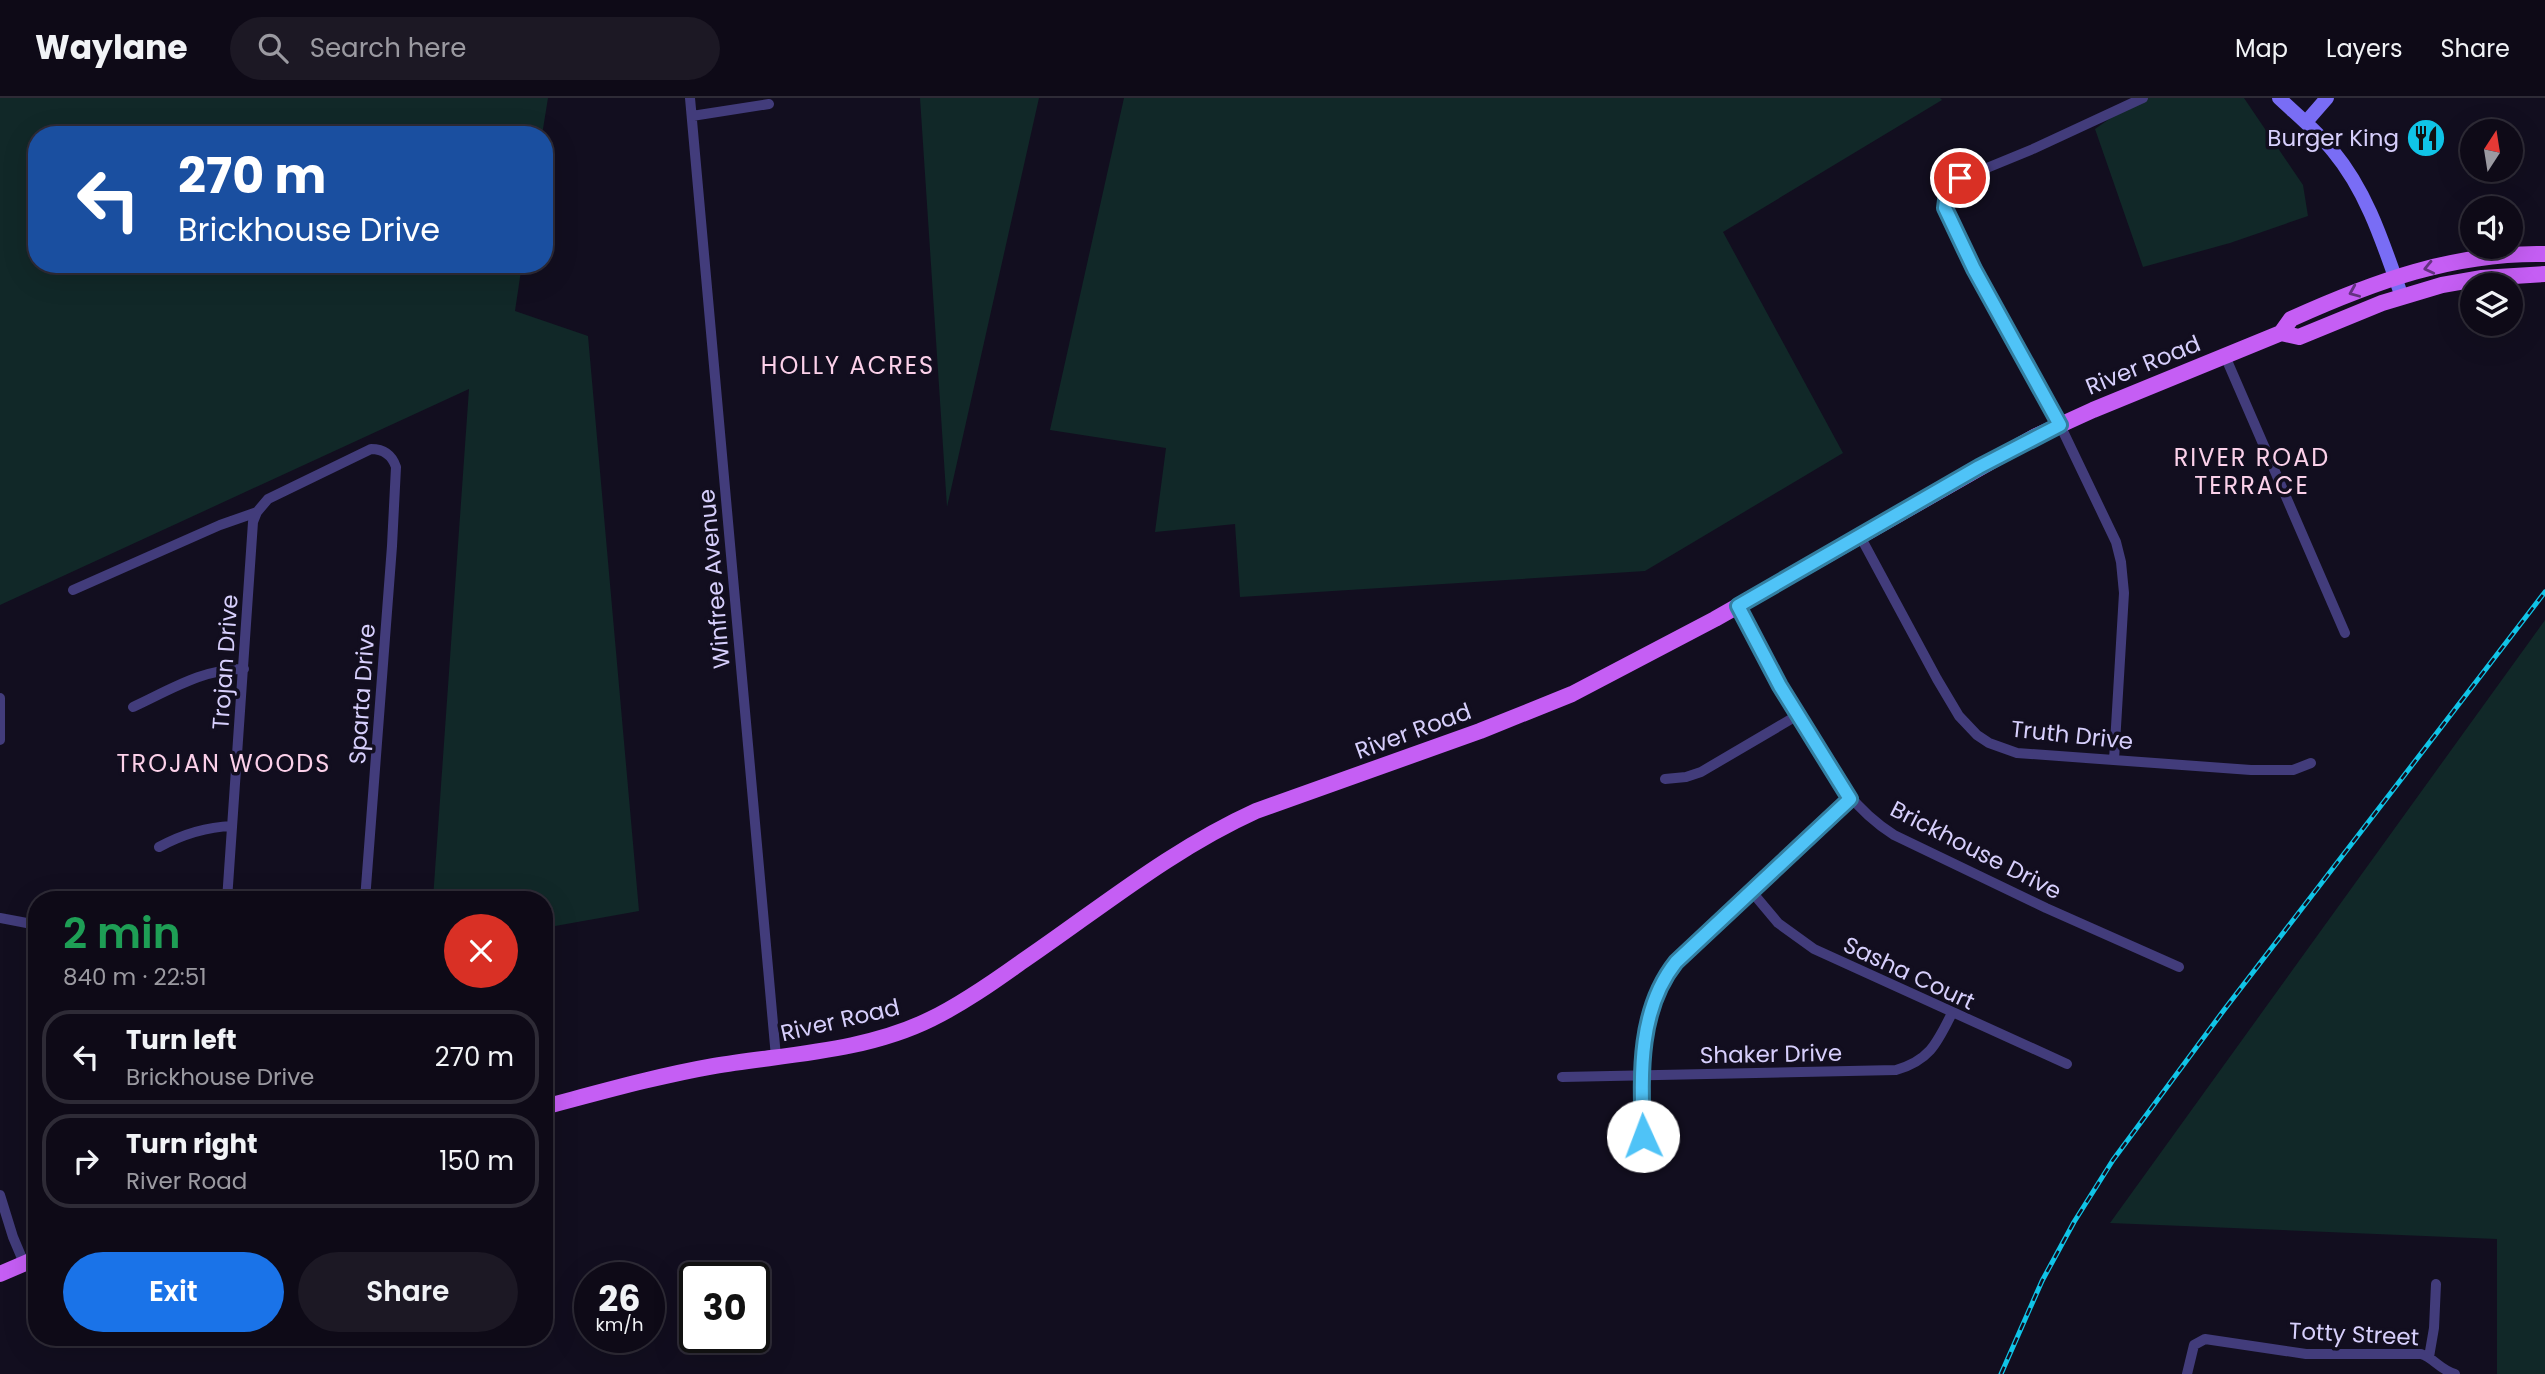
<!DOCTYPE html>
<meta charset="utf-8">
<style>
:root{--surface:#0e0a17;--page:#1c1824;--text:#f1f3f6;--muted:#9b9aa1;--line:#2e2b36;--accent:#1a73e8}
body{margin:0;font-family:Poppins,sans-serif;background:var(--page);color:var(--text);height:100vh;display:flex;flex-direction:column;font-size:26px;white-space:nowrap}
*{box-sizing:border-box;margin:0}
p{font-size:23px;color:var(--muted)}
.icon{flex:none;width:38px;height:38px;fill:none;stroke:currentColor;stroke-width:2;stroke-linecap:round;stroke-linejoin:round}
.map{position:relative;flex:1;overflow:hidden}
.panel{position:absolute;left:28px;top:793px;width:525px;height:455px;display:flex;flex-direction:column;background:var(--surface);border-radius:28px;box-shadow:0 7px 28px #0002,0 0 0 2px var(--line)}
.panel>*{flex:none}
.banner{position:absolute;left:28px;top:28px;width:525px;height:147px;border-radius:28px;box-shadow:0 7px 28px #0002,0 0 0 2px var(--line);background:#1a4fa0;color:#fff;overflow:hidden}
.needle{width:46px;rotate:12deg}
.tools{position:absolute;left:2460px;top:21px;display:grid;gap:14px}
.tools a{display:grid;place-items:center;width:63px;height:63px;border-radius:50%;background:var(--surface);box-shadow:0 7px 28px #0002,0 0 0 2px var(--line);font-size:35px}
.speed{position:absolute;left:574px;top:1164px;display:flex;gap:14px;font-size:35px;font-weight:700;text-align:center}
.speed>*{display:grid;place-content:center;width:91px;height:91px;border-radius:50%;background:var(--surface);box-shadow:0 7px 28px #0002,0 0 0 2px var(--line);line-height:1}
.speed small{font-size:18px;font-weight:400}
.speed .limit{border:4px solid #111;border-radius:10px;background:#fff;color:#111}
.pin{position:absolute;display:grid;place-items:center;width:60px;height:60px;color:#fff;margin:-30px;border:4px solid #fff;border-radius:50%;box-shadow:0 2px 7px #0007}
.me{position:absolute;width:77px;margin:-38px;rotate:358deg;stroke-linejoin:round;filter:drop-shadow(0 0 5px #0008)}
.turn{display:flex;align-items:center;gap:24px;height:147px;padding:0 35px;font-size:32px}
.turn .icon{width:91px;height:91px;stroke-width:2.5}
.turn b{display:block;font-size:49px;line-height:60px}
.round{display:grid;place-items:center;flex:none;width:74px;height:74px;border-radius:37px;background:var(--page)}
.headline{display:flex;align-items:center;justify-content:space-between;height:119px;padding:0 35px}
h1{font-size:42px;font-weight:600;line-height:52px;color:#1e9e55}
.cta{display:flex;gap:14px;margin-top:auto;padding:14px 35px}
.cta a{flex:1;height:80px;border-radius:42px;background:var(--accent);color:#fff;font-size:28px;font-weight:600;line-height:80px;text-align:center}
.cta a+a{background:var(--page);color:var(--text)}
ul{padding:0;list-style:none}
li{display:flex;align-items:center;gap:21px;height:94px;margin:0 14px 10px;padding:0 21px;border:4px solid var(--line);border-radius:28px}
li div{flex:1}
li b{display:block;font-size:26px}
li em{font-style:normal}
header{display:flex;align-items:center;gap:42px;box-sizing:border-box;height:98px;padding:0 35px;background:var(--surface);border-bottom:2px solid var(--line)}
header strong{font-size:33px}
nav{display:flex;gap:38px;margin-inline-start:auto;font-size:24px}
.search{width:490px;height:63px;background:var(--page);display:flex;align-items:center;gap:18px;box-sizing:border-box;padding:0 24px;border-radius:38px;color:var(--muted);font-size:26px}
.map>svg:first-child{display:block}
.green{fill:#112828}
.lines{fill:none;stroke-linecap:round;stroke-linejoin:round}
.street{stroke:#423c7b;stroke-width:10}
.secondary{stroke:#796df5;stroke-width:14}
.primary{stroke:#c55ef4;stroke-width:16}
.rail-casing{stroke:#10c4e7;stroke-width:5}
.rail{stroke:#120e1f;stroke-width:2.5;stroke-dasharray:8;stroke-linecap:butt}
.oneway{stroke:#63327f}
.route-casing{stroke:#337fa1;stroke-width:18}
.route{stroke:#4fc3f7;stroke-width:12}
.labels{text-anchor:middle;stroke-width:7;stroke-linejoin:round;paint-order:stroke}
.poi-label{font-size:23px;fill:#d7cffc;stroke:#120e1f;text-anchor:end}
.street-label{font-size:23px;fill:#d7cffc;stroke:#120e1f}
.neighbourhood-label{font-size:24px;letter-spacing:2px;fill:#fcd1ea;stroke:#120e1f}
</style>
<header>
<strong>Waylane</strong>
<div class="search"><svg class="icon" aria-label="search" viewBox="0 0 24 24"><circle cx="10" cy="10" r="6"/><path d="M15 15l6 6"/></svg>Search here</div>
<nav><a>Map</a><a>Layers</a><a>Share</a></nav>
</header>
<div class="map">
<svg width="2545" height="1276" viewBox="0 0 2545 1276">
<rect width="100%" height="100%" fill="#120e1f"/>
<!-- green -->
<path class="green" d="M0 0H548L542 37H37V166H522L515 213 588 238 639 813 544 830V802L433 801 469 291 0 507Z
M920 0H1039L947 409Z
M1124 0H1940L1942 2 1723 134 1843 355 1645 473 1240 499 1235 426 1155 434 1166 350 1050 332Z
M2139 0H2244L2303 87 2308 118 2230 145 2143 169 2095 31Z
M2545 522V1276H2497V1141L2110 1125Z"/>
<g class="lines">
<!-- street -->
<path class="street" d="M690 0 776 959
M692 18 769 6
M2225 258 2345 535
M1860 438 1937 581 1959 618 1977 637 1989 645 2017 655 2251 672H2293L2311 665
M73 492 220 427 257 414 268 401 371 351C384 351 392 357 396 369L392 448 365 802
M1738 508C1760 549 1782 590 1806 630 1832 674 1850 709 1894 737L2046 810 2179 869
M0 600V642
M133 609C168 593 204 570 244 571
M2114 662 2124 495 2121 464 2116 444 2060 327 1974 171 1945 110C1945 97 1949 89 1960 81L2033 51 2143 0
M1665 681 1686 679 1701 674 1798 617
M159 749C183 736 205 729 232 728
M1752 794 1778 825 1814 851 2067 966
M227 802 253 424 257 414
M0 820 32 826
M1562 979 1896 972C1930 962 1937 945 1952 915
M1643 1038C1641 979 1637 913 1676 864L1850 700
M0 1097 13 1139 24 1165
M2429 1259 2434 1230 2436 1186
M2187 1276 2194 1247 2205 1241 2306 1256H2421C2434 1260 2439 1271 2455 1276"/>
<!-- secondary -->
<path class="secondary" d="M2279 0C2297 17 2317 33 2333 53 2368 95 2384 148 2402 199
M2306 24 2327 0"/>
<!-- primary -->
<path class="primary" d="M2281 235 2299 239 2382 205 2442 187 2482 180 2545 176
M544 1009C601 994 657 978 714 968 786 956 864 954 931 921 962 906 992 885 1020 865 1098 812 1170 752 1256 713L1480 633 1572 596 1715 521 2036 338 2093 312 2281 235 2291 221C2373 184 2454 154 2545 156
M0 1176 37 1160"/>
<!-- rail casing -->
<g class="rail-casing">
<path id="rail" d="M2001 1276 2042 1183 2074 1124 2113 1062 2224 912 2545 494"/>
</g>
<!-- rail -->
<use href="#rail" class="rail"/>
</g>
<!-- one-way arrows -->
<defs><path id="oneway-chevron" d="M-2-3.5L2.5 0L-2 3.5" fill="none" stroke-width="1.6" stroke-linecap="round" stroke-linejoin="round" transform="scale(1.75)"/></defs>
<g class="oneway">
<use href="#oneway-chevron" transform="translate(2429 170) rotate(167)"/>
<use href="#oneway-chevron" transform="translate(2354 194) rotate(157)"/>
</g>
<g class="lines">
<!-- route casing -->
<g class="route-casing">
<path id="route" d="M1643 1038C1641 979 1637 913 1676 864L1850 701 1780 588 1738 508 1979 369 2060 327 1974 171 1945 110 1947 94 1960 80"/>
</g>
<!-- route -->
<use href="#route" class="route"/>
</g>
<!-- icons -->
<defs>
<g id="restaurant-disc" transform="scale(2.0125)"><circle r="9.5" fill="#10c4e7" stroke="#120e1f"/><path d="M-5-6h1v4h1v-4h1v4h1v-4h1v5L-1.5 .5V6h-2V.5L-5-1ZM5-6V6H3V1.5H1.5Q1.5-4 5-6Z" fill="#111"/></g>
</defs>
<g fill-rule="evenodd">
<use href="#restaurant-disc" x="2426" y="40"/>
</g>
<g class="labels">
<!-- poi labels -->
<g class="poi-label">
<text x="2399" y="48">Burger King</text>
</g>
<!-- street labels -->
<g class="street-label">
<text transform="translate(2143 267) rotate(-22)" y="8">River Road</text>
<text transform="translate(714 481) rotate(-95)" y="8">Winfree Avenue</text>
<text transform="translate(225 564) rotate(-86)" y="8">Trojan Drive</text>
<text transform="translate(362 596) rotate(-86)" y="8">Sparta Drive</text>
<text transform="translate(1413 633) rotate(-20)" y="8">River Road</text>
<text transform="translate(2072 637) rotate(6)" y="8">Truth Drive</text>
<text transform="translate(1976 752) rotate(27)" y="8">Brickhouse Drive</text>
<text transform="translate(1909 875) rotate(25)" y="8">Sasha Court</text>
<text transform="translate(840 922) rotate(-13)" y="8">River Road</text>
<text transform="translate(1771 956) rotate(-1)" y="8">Shaker Drive</text>
<text transform="translate(2354 1236) rotate(3)" y="8">Totty Street</text>
</g>
<!-- neighbourhood labels -->
<g class="neighbourhood-label">
<text x="848" y="276">HOLLY ACRES</text>
<text x="2252" y="368">RIVER ROAD<tspan x="2252" dy="28">TERRACE</tspan></text>
<text x="224" y="674">TROJAN WOODS</text>
</g>
</g>
</svg>
<div class="tools">
<a><svg class="needle" viewBox="-14 -14 28 28"><path d="M0-13l5 13h-10z" fill="#e53935"/><path d="M0 13l5-13h-10z" fill="#9b9aa1"/></svg></a>
<a><svg class="icon" aria-label="sound" viewBox="0 0 24 24"><path d="M4 9h4l5-4v14l-5-4H4zM17 9q2 3 0 6"/></svg></a>
<a><svg class="icon" aria-label="layers" viewBox="0 0 24 24"><path d="M12 4l9 5-9 5-9-5zM3 14l9 5 9-5"/></svg></a>
</div>
<div class="speed"><div>26<small>km/h</small></div><div class="limit">30</div></div>
<div class="pin" style="left:1960px;top:80px;background:#d93025"><svg class="icon" aria-label="arrive" viewBox="0 0 24 24"><path d="M6 21V4h12l-3 4 3 4H6"/></svg></div>
<svg class="me" style="left:1643px;top:1038px" viewBox="-20 -20 40 40"><circle r="19" fill="#fff"/><path d="M0-13L10 11 0 6-10 11z" fill="#4fc3f7"/></svg>
<div class="banner">
<div class="turn"><svg class="icon" aria-label="left" viewBox="0 0 24 24"><path d="M17 20v-9H6M10 6l-5 5 5 5"/></svg><div><b>270 m</b>Brickhouse Drive</div></div>
</div>
<section class="panel">
<div class="headline"><div><h1>2 min</h1><p>840 m · 22:51</p></div><a class="round" style="background:#d93025;color:#fff"><svg class="icon" aria-label="close" viewBox="0 0 24 24"><path d="M6 6l12 12M18 6L6 18"/></svg></a></div>
<ul>
<li><svg class="icon" aria-label="left" viewBox="0 0 24 24"><path d="M17 20v-9H6M10 6l-5 5 5 5"/></svg><div><b>Turn left</b><p>Brickhouse Drive</p></div><em>270 m</em></li>
<li><svg class="icon" aria-label="right" viewBox="0 0 24 24"><path d="M7 20v-9h11M14 6l5 5-5 5"/></svg><div><b>Turn right</b><p>River Road</p></div><em>150 m</em></li>
</ul>
<div class="cta"><a>Exit</a><a>Share</a></div>
</section>
</div>
